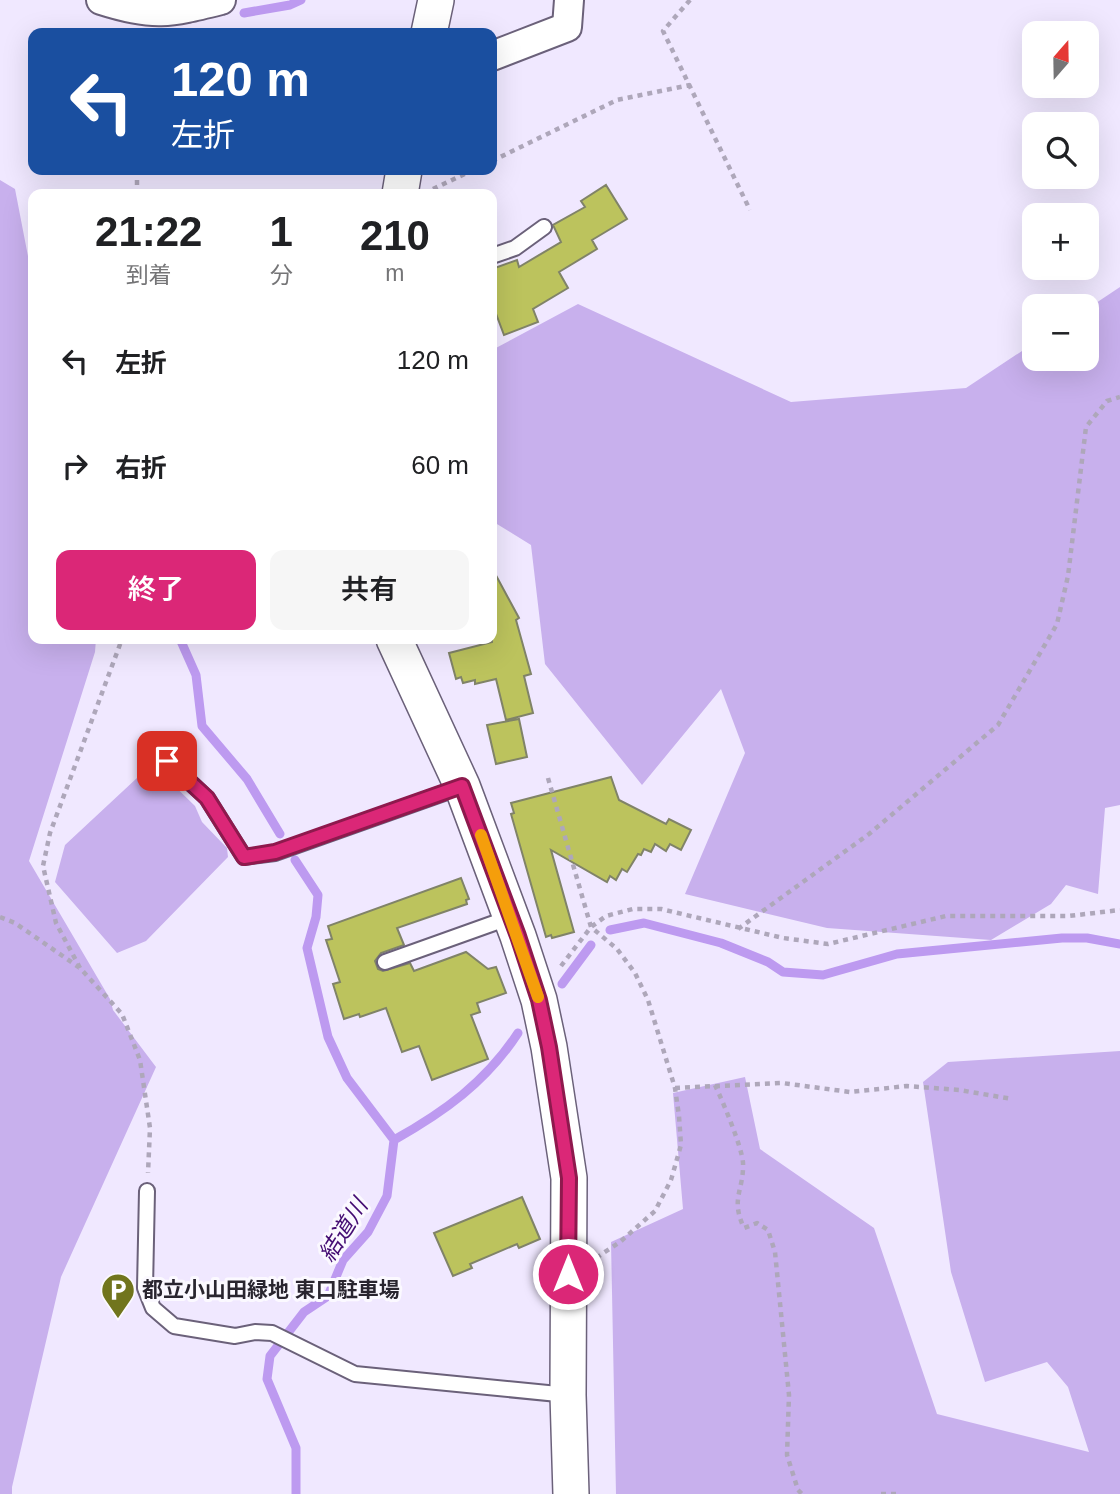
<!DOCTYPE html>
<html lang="ja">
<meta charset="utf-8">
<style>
:root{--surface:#fff;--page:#f6f6f6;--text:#202124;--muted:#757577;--accent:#db2777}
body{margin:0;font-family:Arial,"Noto Sans JP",sans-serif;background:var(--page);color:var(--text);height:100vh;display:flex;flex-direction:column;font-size:26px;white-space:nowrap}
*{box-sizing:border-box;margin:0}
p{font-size:23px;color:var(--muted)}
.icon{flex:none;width:38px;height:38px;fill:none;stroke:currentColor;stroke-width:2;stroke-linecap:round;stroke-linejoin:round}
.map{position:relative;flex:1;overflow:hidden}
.panel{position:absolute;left:28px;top:189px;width:469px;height:455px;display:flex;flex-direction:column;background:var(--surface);border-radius:14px;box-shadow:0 7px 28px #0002}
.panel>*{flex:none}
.hud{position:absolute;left:28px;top:28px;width:469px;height:147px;border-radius:14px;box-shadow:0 7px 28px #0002;background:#1a4fa0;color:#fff;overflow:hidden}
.needle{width:46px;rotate:20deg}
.tools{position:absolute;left:1022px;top:21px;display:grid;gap:14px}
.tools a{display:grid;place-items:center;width:77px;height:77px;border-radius:14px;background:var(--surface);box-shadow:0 7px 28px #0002;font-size:35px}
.pin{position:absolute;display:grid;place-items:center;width:60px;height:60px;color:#fff;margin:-30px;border-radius:14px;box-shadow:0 4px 10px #0006}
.me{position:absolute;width:77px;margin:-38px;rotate:0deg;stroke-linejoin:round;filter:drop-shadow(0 0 5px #0008)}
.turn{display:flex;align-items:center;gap:24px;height:147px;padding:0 28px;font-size:32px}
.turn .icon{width:91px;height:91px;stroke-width:2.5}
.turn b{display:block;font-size:49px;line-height:60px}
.eta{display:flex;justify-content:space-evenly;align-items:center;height:119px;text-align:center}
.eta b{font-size:42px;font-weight:600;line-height:49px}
.action{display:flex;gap:14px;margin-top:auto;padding:14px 28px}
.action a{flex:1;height:80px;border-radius:14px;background:var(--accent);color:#fff;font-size:28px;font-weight:600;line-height:80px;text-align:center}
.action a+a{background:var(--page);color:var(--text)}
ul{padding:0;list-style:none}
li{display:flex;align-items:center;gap:21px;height:105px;padding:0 28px}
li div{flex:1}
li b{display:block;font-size:26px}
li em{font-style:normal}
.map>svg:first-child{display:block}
.green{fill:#c8b0ed}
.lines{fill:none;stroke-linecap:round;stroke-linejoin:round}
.stream{stroke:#bd9af0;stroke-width:9}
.building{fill:#bcc35d;stroke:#808368;stroke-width:2}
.service-casing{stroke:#6b617a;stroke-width:18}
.minor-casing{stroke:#6b617a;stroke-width:32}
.tertiary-casing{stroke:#6b617a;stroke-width:38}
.path{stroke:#aea7ba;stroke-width:4.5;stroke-dasharray:5 5;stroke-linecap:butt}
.service{stroke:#fff;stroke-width:14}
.minor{stroke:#fff;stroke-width:28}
.tertiary{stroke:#fff;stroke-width:35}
.route-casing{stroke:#8e194d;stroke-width:18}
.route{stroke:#db2777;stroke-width:12}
.slow{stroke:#f59e0b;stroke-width:12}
.labels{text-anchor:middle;stroke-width:6;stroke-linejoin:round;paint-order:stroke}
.poi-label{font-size:21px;font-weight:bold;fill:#29252f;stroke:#fbf9ff;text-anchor:start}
.water-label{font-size:23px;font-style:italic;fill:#440c73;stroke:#fbf9ff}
</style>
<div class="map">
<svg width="1120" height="1494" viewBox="0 0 1120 1494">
<rect width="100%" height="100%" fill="#f0e8ff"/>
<!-- green -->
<path class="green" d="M0 180 15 189 33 282V639H96L95 652 29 861 110 999 113 1010 156 1067 61 1277 12 1487V1494H0Z
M1120 287V805L1105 808 1098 894 1066 885 1051 904 991 940 827 928 685 894 745 753 721 689 642 785 545 664 531 545 492 521 494 349 578 304 791 402 966 388 1034 343V359H1087V309Z
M152 764 195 806 202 822 227 848 228 857 146 941 117 953 55 882 65 845Z
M1120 1051V1494H616L611 1242 683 1209 673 1093 745 1077 760 1149 874 1228 937 1414 1089 1452 1068 1387 1047 1362 985 1382 951 1272 923 1082 948 1062Z"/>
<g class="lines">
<!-- stream -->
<path class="stream" d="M244 13 290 5 301 0
M180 639 196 675 202 726 247 779 280 834
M295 860 318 895 316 917 307 948 328 1037 347 1078 394 1140 387 1196 368 1232 343 1260 328 1296 304 1312 270 1356 267 1379 296 1448V1494
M610 930 644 923 721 943 768 962 783 972 823 975 897 954 1062 938H1087L1120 944
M562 984 591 945
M394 1140C444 1112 486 1082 518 1033"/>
</g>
<!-- building -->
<path class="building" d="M606 185 627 219 592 240 597 249 559 272 568 288 533 309 538 322 504 335 492 303V269L517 260 519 267 561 242 553 225 585 207 581 201Z
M492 568 519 618 516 620 531 674 524 676 533 713 506 720 496 679 475 684V680L463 683 461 677 456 679 449 653 492 642Z
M519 719 527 757 496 764 487 725Z
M611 777 619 800 666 824 669 819 691 830 681 850 670 844 666 851 655 844 651 852 644 849 641 855 638 854 627 872 622 869 616 880 610 876 607 882 551 850 574 932 552 938 551 935 546 937 511 814 514 813 511 803Z
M461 878 469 899 466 900 467 904 397 928 404 945 381 953 375 961 378 969 383 971 410 963 414 971 466 952 488 969 496 967 506 993 477 1003 480 1012 471 1015 488 1059 432 1080 419 1046 402 1052 386 1008 360 1017 359 1014 344 1019 333 984 340 982 326 940 332 939 328 926Z
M522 1197 540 1239 519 1248 517 1244 470 1264 472 1268 453 1276 434 1233Z"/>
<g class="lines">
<!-- service casing -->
<g class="service-casing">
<path id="service" d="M492 256 515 248 544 227
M167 761 207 798 244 857 275 853 461 787
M385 962 511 917
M147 1191 145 1288 153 1308 174 1326 235 1336 255 1332 272 1333 355 1374 568 1395"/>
</g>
<!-- minor casing -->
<g class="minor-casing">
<path id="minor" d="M101 0C154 17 169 13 221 0
M492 56 567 27 569 0"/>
</g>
<!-- tertiary casing -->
<g class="tertiary-casing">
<path id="tertiary" d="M429 33 436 0
M400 194 404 170
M394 639 462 786 518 936 539 1000 549 1047 569 1178 568 1395 571 1494"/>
</g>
<!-- path -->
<path class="path" d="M690 0 663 31 750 210
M492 161 617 100 690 85
M137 170V194
M433 189 473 170
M548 778 591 927 617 949 635 973 648 1000 675 1088 679 1116 681 1145 671 1180 655 1211 620 1242 599 1256
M0 917 15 923 80 968 122 1014 140 1060 150 1128 148 1173
M738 929 869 834 998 725 1057 624 1068 576 1086 427 1107 401 1120 397
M561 966 591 927 606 916 633 909H661L783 938 828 944 946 916H1069L1120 910
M80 968 56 923 43 866 50 833 122 639
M715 1085C723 1102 742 1147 743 1163 744 1191 730 1198 744 1228L757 1223 768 1230 775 1252 789 1395 787 1455 798 1490 802 1494
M675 1088 782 1083 850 1092 907 1086 959 1090 1012 1099
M881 1494H898"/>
<!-- service -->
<use href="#service" class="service"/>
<!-- minor -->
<use href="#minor" class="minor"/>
<!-- tertiary -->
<use href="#tertiary" class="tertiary"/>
</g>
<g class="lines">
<!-- route casing -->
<g class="route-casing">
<path id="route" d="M167 761 207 798 244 857 275 852 462 786 518 936 539 1000 549 1047 569 1178 568 1274"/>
</g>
<!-- route -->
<use href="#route" class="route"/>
<!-- slow -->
<path class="slow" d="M481 835 538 997"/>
</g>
<!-- icons -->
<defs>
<g id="parking-pin" transform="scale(1.75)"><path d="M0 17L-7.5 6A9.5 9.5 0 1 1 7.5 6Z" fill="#71751d" stroke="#fbf9ff"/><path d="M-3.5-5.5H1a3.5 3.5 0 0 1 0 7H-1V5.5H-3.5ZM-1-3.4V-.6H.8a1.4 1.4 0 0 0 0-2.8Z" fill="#fff"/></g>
</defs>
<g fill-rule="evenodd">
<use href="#parking-pin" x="118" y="1290"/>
</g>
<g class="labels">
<!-- poi labels -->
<g class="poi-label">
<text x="142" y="1297">都立小山田緑地 東口駐車場</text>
</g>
<!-- water labels -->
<g class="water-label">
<text transform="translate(343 1230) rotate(-58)" y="8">結道川</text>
</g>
</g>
</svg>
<div class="tools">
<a><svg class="needle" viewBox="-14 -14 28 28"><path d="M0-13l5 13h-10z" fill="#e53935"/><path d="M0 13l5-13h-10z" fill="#757577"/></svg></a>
<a><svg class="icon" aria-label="search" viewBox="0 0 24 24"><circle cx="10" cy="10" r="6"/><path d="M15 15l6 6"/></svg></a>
<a>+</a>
<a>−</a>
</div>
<div class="pin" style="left:167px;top:761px;background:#d93025"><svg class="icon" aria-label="arrive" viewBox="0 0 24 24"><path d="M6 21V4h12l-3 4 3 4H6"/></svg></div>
<svg class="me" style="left:568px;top:1274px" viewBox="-20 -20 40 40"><circle r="17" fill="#db2777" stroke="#fff" stroke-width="3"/><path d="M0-11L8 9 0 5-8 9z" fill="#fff"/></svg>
<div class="hud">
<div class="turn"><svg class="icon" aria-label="left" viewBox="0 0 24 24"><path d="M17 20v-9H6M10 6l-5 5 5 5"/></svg><div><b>120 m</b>左折</div></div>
</div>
<section class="panel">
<div class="eta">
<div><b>21:22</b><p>到着</p></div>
<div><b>1</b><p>分</p></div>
<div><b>210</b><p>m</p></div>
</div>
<ul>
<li><svg class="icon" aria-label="left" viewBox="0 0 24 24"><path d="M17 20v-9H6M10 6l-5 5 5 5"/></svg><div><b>左折</b></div><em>120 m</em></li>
<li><svg class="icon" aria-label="right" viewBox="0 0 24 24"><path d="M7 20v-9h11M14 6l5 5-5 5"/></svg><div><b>右折</b></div><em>60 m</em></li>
</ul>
<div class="action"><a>終了</a><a>共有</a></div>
</section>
</div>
